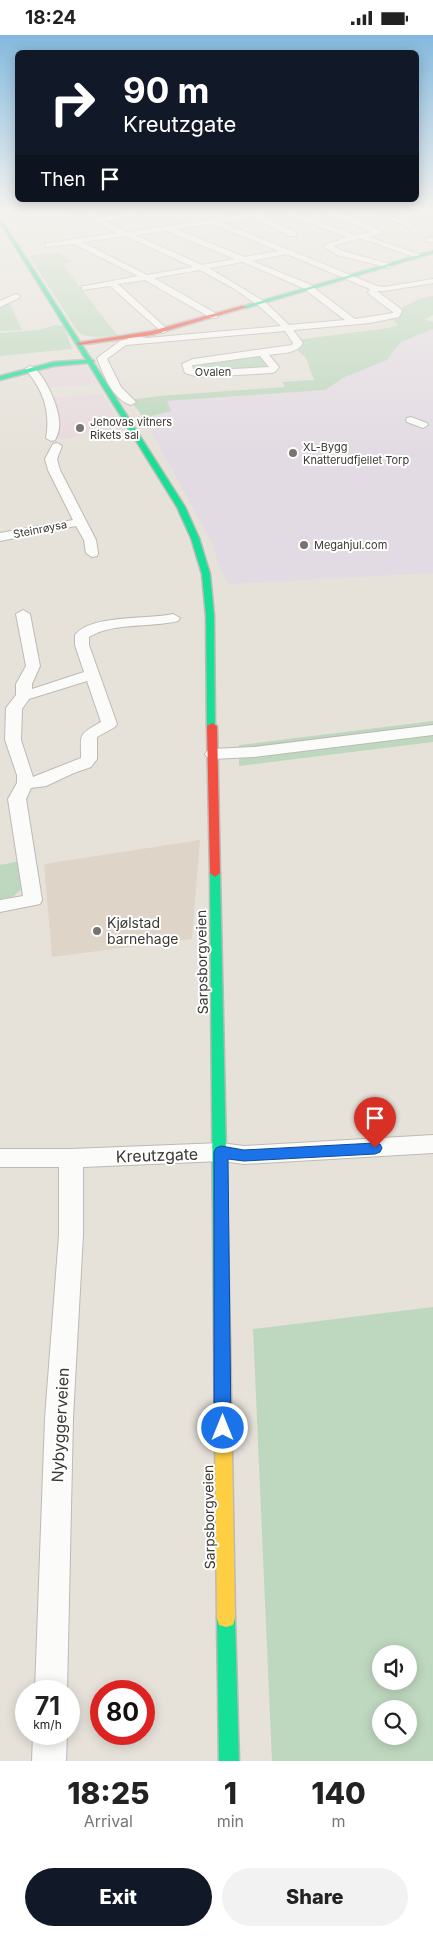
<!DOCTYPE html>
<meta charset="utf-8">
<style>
:root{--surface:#fff;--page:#f2f2f2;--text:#222;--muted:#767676;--accent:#111827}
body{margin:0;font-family:Inter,sans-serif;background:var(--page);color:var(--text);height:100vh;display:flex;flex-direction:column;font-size:19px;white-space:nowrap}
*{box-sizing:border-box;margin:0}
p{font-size:16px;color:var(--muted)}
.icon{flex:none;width:28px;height:28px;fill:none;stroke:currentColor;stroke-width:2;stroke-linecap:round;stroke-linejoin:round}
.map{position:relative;height:1726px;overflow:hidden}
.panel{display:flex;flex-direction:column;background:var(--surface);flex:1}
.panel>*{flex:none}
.hud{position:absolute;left:15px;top:15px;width:404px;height:152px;border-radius:8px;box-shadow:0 2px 12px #0003;background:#111827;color:#fff;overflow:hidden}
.tools{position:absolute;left:372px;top:1610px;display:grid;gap:10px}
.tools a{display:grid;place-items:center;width:45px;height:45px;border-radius:50%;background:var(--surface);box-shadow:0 2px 12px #0003;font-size:25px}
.speed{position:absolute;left:15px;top:1645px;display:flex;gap:10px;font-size:25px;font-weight:700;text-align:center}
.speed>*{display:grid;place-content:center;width:65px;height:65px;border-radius:50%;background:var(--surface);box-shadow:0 2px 12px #0003;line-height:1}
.speed small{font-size:12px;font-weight:400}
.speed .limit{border:8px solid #d22;background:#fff;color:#111}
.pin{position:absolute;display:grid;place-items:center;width:42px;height:42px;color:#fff;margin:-51px -21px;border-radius:50% 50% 50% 0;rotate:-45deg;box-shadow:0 0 5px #0007}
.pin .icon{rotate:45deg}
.me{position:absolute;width:55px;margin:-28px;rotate:0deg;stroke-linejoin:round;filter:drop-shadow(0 0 4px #0008)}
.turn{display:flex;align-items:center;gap:18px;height:105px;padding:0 25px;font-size:22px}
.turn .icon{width:65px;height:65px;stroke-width:2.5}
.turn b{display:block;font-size:35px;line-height:42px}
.then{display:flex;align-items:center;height:48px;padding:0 25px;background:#0003;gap:10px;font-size:19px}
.eta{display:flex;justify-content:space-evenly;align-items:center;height:85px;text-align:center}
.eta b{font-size:30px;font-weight:800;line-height:35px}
.cta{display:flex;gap:10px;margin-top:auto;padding:10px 25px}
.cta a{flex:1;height:58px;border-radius:30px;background:var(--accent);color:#fff;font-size:20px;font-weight:800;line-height:58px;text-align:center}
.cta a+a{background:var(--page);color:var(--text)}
.status{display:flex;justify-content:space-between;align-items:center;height:35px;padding:0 25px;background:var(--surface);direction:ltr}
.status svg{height:14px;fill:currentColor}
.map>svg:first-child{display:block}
.commercial{fill:#e7dade}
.industrial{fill:#e3dbe3}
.built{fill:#ded5c8}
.green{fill:#bed8bf;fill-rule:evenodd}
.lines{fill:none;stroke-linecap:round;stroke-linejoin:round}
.street-casing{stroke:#bdbab4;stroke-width:2}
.fast-casing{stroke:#bdbab4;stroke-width:3}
.slow-casing{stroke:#bdbab4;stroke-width:3}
.jam-casing{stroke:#bdbab4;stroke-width:3}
.street{fill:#fbfbf9;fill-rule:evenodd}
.fast{fill:#16e098;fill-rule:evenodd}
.slow{fill:#ffcf43;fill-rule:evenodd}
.jam{fill:#f24e42;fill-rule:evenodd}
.route{fill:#1a73e8;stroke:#114b97}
.poi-dot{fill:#78746d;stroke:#fff;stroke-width:2}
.labels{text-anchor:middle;stroke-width:4;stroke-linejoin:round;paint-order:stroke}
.far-street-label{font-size:11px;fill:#3c3933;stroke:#fff}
.far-poi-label{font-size:11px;fill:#3c3933;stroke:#fff;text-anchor:start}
.poi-label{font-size:14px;fill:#3c3933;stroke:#fff;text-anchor:start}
.street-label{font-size:14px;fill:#3c3933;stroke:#fff}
.near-street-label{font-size:16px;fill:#3c3933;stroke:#fff}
</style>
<div class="status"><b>18:24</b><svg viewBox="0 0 49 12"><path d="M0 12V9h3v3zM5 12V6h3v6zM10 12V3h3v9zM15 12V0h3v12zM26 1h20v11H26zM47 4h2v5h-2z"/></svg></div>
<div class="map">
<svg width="433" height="1726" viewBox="0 0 433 1726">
<rect width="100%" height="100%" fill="#e6e2da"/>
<!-- commercial -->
<path class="commercial" d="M64 330H82L87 332 98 349 46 353 37 335Z
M103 359 123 398 85 399 66 404H56L59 386 50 363Z"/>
<!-- industrial -->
<path class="industrial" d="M433 294V538L229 549 221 537 212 508 144 383 171 376 166 366 325 355 345 342 387 325 401 307Z"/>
<!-- built -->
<path class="built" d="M200 805 192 904 52 922 44 829Z"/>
<!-- green -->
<path class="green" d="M58 217 73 227 62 229 117 300C104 301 85 306 76 294L29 221Z
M433 261V280L425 285 433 287V294L401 307 387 325 345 342 325 355 167 366 171 376 144 383 130 365 159 361 285 352 282 347 314 345 306 323 295 313 296 305 388 293 398 290 390 282C403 272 416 263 433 261Z
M10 269 22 295 0 296V270Z
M56 290 64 291 72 314 0 321V298L38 295Z
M257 320 263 322 270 332 200 338 192 336 189 332 193 329Z
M433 686V707L239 731V710Z
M20 826 21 854 14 861 0 865V828L1 830Z
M433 1272V1726H272L253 1294ZM381 1619H409V1646H381ZM381 1674H409V1701H381Z"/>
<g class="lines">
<!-- street casing -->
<g class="street-casing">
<path id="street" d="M70 176H91L98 183 145 176H163L104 186 127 197 270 176H289L355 200 371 197 320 176C339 176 368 186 383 198L369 202 424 221 417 223 360 203 333 211 343 216 390 229V233L337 220 323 211 347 202 282 178 261 181 296 197V201H290L252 183 221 187 377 251 384 252 433 244V248L384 256H377L401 274 402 276 399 282 370 288 293 295 303 308C297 319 281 318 269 320L279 332 275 337 272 338 199 342 185 338 182 329 193 324 292 310 293 308 285 296 126 310 107 324 121 352 136 367 131 370C113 365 103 339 97 323L120 306 128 304V300L147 303 281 291 259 271 233 253 200 235 154 243 217 279V283H211L145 245 118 249 166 293V297L163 298 110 251 82 255V251H85L138 241 74 209 46 212V208H49L118 198 94 186 86 179 24 183 21 181 24 179ZM212 189 279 216 244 222 176 194ZM167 196 235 224 202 230 135 200ZM126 201 193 232 147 240 82 207ZM287 219 370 254 368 257 369 259 393 277V278L355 284 309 249 252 226ZM243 227 303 253 345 285 289 290 265 267 209 233ZM260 321 269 332 199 336 193 334 192 330H194Z
M371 176H380L416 192 410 193Z
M426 203H433V207H426Z
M16 259 20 261 19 263 0 272V266Z
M30 331C43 335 59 372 59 386 60 392 58 400 55 405L51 406 46 403C51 376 43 354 25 334Z
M411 382 427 388 428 390 423 393 407 387 406 385 407 383Z
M57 408 62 411 57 424 60 435 96 505 98 518 97 521 92 522 86 518 84 505 76 491 0 506V498L73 485 48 435 45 424 53 409Z
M23 575 30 579 40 631 32 649V654L84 637 75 610V600C91 579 148 585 173 579L180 583 178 586C149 593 114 587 89 602V610L117 689 115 692 97 702V724L91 732 74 738 46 751 31 753 26 764 42 865 40 869 0 877V865L23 861 8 764 17 748V740L5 705 6 673 16 660V649L26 631 16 579ZM87 646 101 687C78 700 81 698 81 723L33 742 21 705 22 674 29 664Z
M433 690V700L253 722 213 724 207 722 205 719 207 716 213 714 253 712Z
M433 1100V1118L244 1129 221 1126 83 1132V1200L73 1383 67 1656H35L45 1383 59 1200V1132H0V1114H71L221 1108 244 1111Z
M33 1699H67L66 1726H32Z"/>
</g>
<!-- fast casing -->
<g class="fast-casing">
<path id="fast" d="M0 183 91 324 94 326 93 327 185 472 199 503 210 539 214 581 215 693H209L207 691 206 581 202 539 191 503 177 472 88 328 54 331 0 345V341L54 327 86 325 0 187Z
M433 216V218L246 273 241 272Z
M215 834 220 838 230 1305 228 1310 222 1312 216 1310 214 1305 210 838Z
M226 1574 233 1576 235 1583 239 1726H219L217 1583 219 1576Z"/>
</g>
<!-- slow casing -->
<g class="slow-casing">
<path id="slow" d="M419 176 433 179V181L420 177Z
M222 1298 228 1300 230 1305 235 1583 233 1590 226 1592 219 1590 217 1583 214 1305 216 1300Z"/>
</g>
<!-- jam casing -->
<g class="jam-casing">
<path id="jam" d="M242 271 247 272 152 300 79 310 76 308 152 296Z
M212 688 217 691 220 838 215 842 210 838 207 691Z"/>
</g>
<!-- street -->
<use href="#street" class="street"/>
<!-- fast -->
<use href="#fast" class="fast"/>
<!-- slow -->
<use href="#slow" class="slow"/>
<!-- jam -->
<use href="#jam" class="jam"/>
</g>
<!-- sky -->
<linearGradient id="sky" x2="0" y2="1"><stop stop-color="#83b9de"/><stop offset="0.42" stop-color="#f4f2ee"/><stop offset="1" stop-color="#f4f2ee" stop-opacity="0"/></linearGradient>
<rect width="433" height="418" fill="url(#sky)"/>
<!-- route -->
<path class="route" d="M375 1108 380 1109 382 1113 380 1117 375 1119 244 1126 228 1124 231 1393 229 1399 223 1401 217 1399 214 1393V1117L216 1113 221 1111 244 1115Z"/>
<!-- markers -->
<g class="poi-dot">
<circle cx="80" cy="393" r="5"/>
<circle cx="293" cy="418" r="5"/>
<circle cx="304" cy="510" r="5"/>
<circle cx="97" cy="896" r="5"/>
</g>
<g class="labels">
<!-- far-street labels -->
<g class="far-street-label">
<text x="213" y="341">Ovalen</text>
<text transform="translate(40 494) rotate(-11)" y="4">Steinrøysa</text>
</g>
<!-- far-poi labels -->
<g class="far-poi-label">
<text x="90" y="391">Jehovas vitners<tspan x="90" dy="13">Rikets sal</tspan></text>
<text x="303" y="416">XL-Bygg<tspan x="303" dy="13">Knatterudfjellet Torp</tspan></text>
<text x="314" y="514">Megahjul.com</text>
</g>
<!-- poi labels -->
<g class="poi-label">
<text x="107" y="893">Kjølstad<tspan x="107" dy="16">barnehage</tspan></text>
</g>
<!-- street labels -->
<g class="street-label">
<text transform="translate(202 927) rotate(-91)" y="5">Sarpsborgveien</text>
<text transform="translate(209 1482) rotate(-91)" y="5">Sarpsborgveien</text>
</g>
<!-- near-street labels -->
<g class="near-street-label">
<text transform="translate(157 1120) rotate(-2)" y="6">Kreutzgate</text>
<text transform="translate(60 1390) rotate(-87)" y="6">Nybyggerveien</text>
</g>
</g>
</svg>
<div class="tools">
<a><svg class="icon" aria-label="sound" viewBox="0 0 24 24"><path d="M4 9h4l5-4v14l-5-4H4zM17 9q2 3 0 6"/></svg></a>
<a><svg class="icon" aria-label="search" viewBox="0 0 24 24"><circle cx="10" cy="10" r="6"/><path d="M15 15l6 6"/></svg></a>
</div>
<div class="speed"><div>71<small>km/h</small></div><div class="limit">80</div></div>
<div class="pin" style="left:375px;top:1113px;background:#d93025"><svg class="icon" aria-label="arrive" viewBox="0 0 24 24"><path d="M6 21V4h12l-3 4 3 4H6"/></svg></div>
<svg class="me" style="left:223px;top:1393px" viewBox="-20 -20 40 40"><circle r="17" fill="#1a73e8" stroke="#fff" stroke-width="3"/><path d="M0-11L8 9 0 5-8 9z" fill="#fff"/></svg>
<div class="hud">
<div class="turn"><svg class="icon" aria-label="right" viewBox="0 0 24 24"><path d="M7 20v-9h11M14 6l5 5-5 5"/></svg><div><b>90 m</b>Kreutzgate</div></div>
<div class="then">Then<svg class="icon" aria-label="arrive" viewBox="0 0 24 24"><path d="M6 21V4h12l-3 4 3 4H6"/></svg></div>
</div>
</div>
<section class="panel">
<div class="eta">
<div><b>18:25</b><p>Arrival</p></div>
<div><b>1</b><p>min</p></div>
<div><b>140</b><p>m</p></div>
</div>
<div class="cta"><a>Exit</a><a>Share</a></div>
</section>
